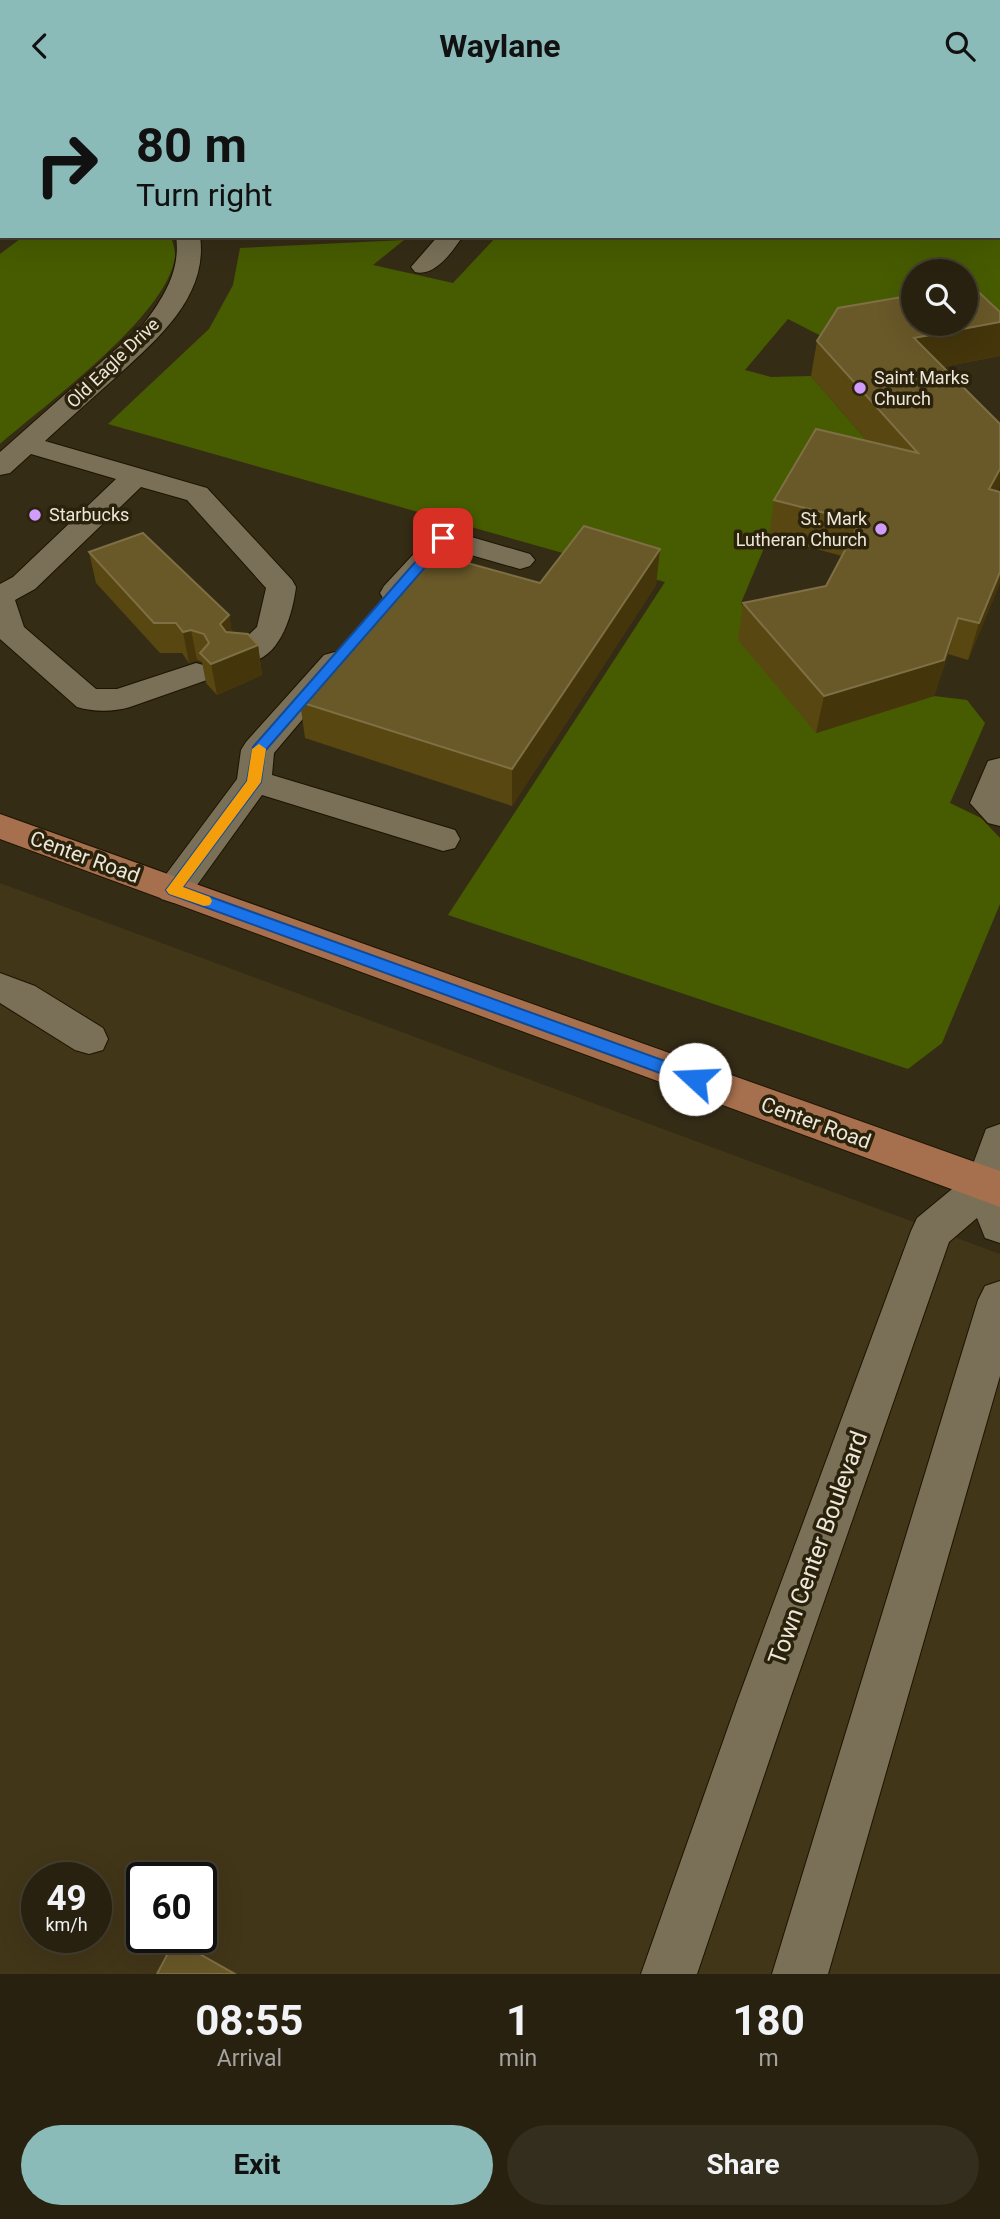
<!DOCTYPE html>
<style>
:root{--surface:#282110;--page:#342e1e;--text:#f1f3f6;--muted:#a5a39f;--line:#443e30;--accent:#8bbbb9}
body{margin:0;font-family:Roboto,sans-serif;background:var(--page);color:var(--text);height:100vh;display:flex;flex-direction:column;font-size:26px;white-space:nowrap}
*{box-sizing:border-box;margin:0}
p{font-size:23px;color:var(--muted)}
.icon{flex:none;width:38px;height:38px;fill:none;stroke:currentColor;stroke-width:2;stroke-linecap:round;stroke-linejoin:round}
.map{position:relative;height:1883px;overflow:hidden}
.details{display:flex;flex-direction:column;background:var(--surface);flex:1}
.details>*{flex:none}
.guide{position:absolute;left:0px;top:0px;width:1001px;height:147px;box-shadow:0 7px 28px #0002,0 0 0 2px var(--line);background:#8bbbb9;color:#111;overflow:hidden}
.fabs{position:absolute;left:901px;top:168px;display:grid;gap:14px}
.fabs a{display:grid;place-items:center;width:77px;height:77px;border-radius:50%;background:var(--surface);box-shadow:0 7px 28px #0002,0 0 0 2px var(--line);font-size:35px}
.speed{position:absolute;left:21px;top:1771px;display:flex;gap:14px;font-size:35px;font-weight:700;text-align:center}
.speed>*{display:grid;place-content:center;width:91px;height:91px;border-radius:50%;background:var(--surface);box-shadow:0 7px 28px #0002,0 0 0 2px var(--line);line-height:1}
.speed small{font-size:18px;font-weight:400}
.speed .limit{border:4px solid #111;border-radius:10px;background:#fff;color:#111}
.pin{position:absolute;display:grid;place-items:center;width:60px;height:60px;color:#fff;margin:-30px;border-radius:14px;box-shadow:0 4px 10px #0006}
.me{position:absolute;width:77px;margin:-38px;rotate:290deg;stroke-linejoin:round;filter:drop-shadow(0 0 5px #0008)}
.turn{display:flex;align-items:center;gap:24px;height:147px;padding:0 21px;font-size:32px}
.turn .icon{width:91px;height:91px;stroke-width:2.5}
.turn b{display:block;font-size:49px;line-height:60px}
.eta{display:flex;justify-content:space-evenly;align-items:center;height:119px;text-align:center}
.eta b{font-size:42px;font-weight:700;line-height:49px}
.action{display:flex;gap:14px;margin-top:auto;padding:14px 21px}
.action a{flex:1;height:80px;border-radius:42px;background:var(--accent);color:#111;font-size:28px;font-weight:700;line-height:80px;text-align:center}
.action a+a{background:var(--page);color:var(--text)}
header{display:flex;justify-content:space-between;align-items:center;height:91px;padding:0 21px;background:var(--accent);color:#111;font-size:32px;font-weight:700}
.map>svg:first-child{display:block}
.built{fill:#423618;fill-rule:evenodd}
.green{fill:#475c00}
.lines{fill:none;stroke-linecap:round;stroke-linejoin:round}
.minor-casing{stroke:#1d1401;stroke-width:2}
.major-casing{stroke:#1d1401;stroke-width:2}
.minor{fill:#7a7058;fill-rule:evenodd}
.major{fill:#a66f4e;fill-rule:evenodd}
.wall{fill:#594712}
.shaded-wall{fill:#44350b}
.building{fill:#695828;stroke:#7e6f44;stroke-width:2}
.route{fill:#1a73e8;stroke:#114b97;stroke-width:2}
.slow{fill:#f59e0b}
.poi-dot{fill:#d09dff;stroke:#2b220c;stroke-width:2.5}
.labels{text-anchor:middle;stroke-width:7;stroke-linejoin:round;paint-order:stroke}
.far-street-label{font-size:18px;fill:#ede7da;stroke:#2b220c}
.far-poi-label{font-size:18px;fill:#ede7da;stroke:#2b220c;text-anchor:start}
.street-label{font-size:21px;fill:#ede7da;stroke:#2b220c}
.near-street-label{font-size:24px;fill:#ede7da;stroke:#2b220c}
</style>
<header><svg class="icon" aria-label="back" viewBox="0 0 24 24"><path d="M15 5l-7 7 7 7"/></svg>Waylane<svg class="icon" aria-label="search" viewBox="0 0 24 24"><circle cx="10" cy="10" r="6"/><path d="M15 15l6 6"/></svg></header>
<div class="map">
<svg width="1000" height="1883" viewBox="0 0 1000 1883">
<rect width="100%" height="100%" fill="#352c16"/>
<!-- built -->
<path class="built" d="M0 792 1000 1163V1883H0ZM37 1787H96V1846H37ZM142 1787H201V1846H142Z"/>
<!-- green -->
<path class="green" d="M642 0H1000V242L966 233V180H914L913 227 827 248 788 228 745 279 771 286 811 285 893 380 769 445 741 512 816 642 934 605 967 609 985 632 950 712 981 727 1000 747V813L942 952 908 978 448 824 665 491 108 333 209 238 233 194 240 157 404 149 373 174 453 192 497 145H999V2H641Z
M24 145H171C172 151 176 160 175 166 167 225 45 314 0 353V163Z"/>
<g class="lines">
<!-- minor casing -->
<g class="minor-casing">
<path id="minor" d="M271 0H292L270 2Z
M537 0H559L536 2Z
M572 0H600L601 2H573Z
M176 145H200C209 207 154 251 114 288 91 308 68 329 45 350L207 397 292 489 296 496C292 528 276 581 233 570L228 563 257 536 266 497 187 409 141 396 35 498 15 509 24 536 96 598H117L196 572 207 575 212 582 207 589 130 616C113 621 94 621 77 616L0 548V493L13 486 116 388 31 363 10 382 0 384V361L142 235C163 208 181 180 176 145Z
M438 145H463C452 161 435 186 415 181L411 176Z
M444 438 530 463 535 469 530 475 520 478 450 458 406 509 395 511 384 509 380 502 384 495 434 441Z
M335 561 346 564 351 571 274 662 272 684 455 739 460 748 455 757 443 760 262 704 187 808 174 812 161 808 156 799 161 790 237 688 241 659 246 651 324 564Z
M1000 667V735L988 732 970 712 988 670Z
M0 882 35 895 103 937 108 948 103 959 89 963 75 959 0 912Z
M1000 1033V1152L985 1147 977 1127 949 1151 790 1608 697 1883H641L738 1608 911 1140 917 1127 969 1084 986 1038Z
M1000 1190V1285L828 1883H772L978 1209 985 1195Z"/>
</g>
<!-- major casing -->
<g class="major-casing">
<path id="major" d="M0 723 1000 1080V1116L0 748Z"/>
</g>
<!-- minor -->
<use href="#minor" class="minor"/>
<!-- major -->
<use href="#major" class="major"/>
</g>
<!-- wall -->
<path class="wall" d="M1000 221V265L943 276 1000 333V395L997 400 1000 401V492L968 569 948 563 934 605 816 642 738 549 743 512 826 495 842 465 769 445 774 409 867 350 811 285 817 250Z
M660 458 656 494 512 715 305 647 300 611 540 492Z
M89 461 229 524 232 542 258 554 262 584 217 604 206 592 202 571 197 569 189 572 182 562H160L96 492Z"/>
<!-- shaded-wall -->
<path class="shaded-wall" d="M1000 231V265L907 283 914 247Z
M1000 378V395L979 435 989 398Z
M660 458 656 494 512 715V678Z
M1000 481V492L968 569 979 532Z
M229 524 234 554 220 533Z
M958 527 948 563 934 605 816 642 824 605Z
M191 539 197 569 189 572 183 541Z
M258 554 262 584 217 604 211 573Z"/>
<!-- building -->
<path class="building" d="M970 193 1000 221V231L914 247 1000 333V378L989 398 1000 401V481L979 532 958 527 944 569 824 605 743 512 826 495 860 431 774 409 816 338 918 362 817 250 838 217 914 204V233H966V194Z
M584 435 660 458 512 678 300 611 424 460 540 492Z
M143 442 229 524 220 533 226 541 248 543 258 554 211 573 200 562 209 552 204 543 191 539 183 541 176 532H154L89 461Z
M175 1849 235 1883H157Z"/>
<!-- route -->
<path class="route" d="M443 443 448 444V450L265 660 261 691 183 796 701 983 703 988 701 993H690L169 803 166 799 247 690 253 656 439 444Z"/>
<!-- slow -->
<path class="slow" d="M259 653 266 658 261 691 183 796 210 806 212 810 210 814 204 815 169 803 166 799 169 795 247 690 252 658Z"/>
<!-- markers -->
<g class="poi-dot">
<circle cx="860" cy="297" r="7"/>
<circle cx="35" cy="424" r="7"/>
<circle cx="881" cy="438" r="7"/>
</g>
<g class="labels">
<!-- far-street labels -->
<g class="far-street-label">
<text transform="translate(113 272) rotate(-44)" y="6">Old Eagle Drive</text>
</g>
<!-- far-poi labels -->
<g class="far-poi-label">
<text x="874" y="293">Saint Marks<tspan x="874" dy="21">Church</tspan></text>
<text x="49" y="430">Starbucks</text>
<text x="867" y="434" text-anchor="end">St. Mark<tspan x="867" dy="21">Lutheran Church</tspan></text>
</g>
<!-- street labels -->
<g class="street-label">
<text transform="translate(85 766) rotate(20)" y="7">Center Road</text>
<text transform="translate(816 1032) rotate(20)" y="7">Center Road</text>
</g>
<!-- near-street labels -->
<g class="near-street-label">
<text transform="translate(818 1457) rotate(-70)" y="8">Town Center Boulevard</text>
</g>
</g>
</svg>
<div class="fabs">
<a><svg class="icon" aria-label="search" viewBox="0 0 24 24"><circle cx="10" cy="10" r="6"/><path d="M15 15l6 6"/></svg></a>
</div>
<div class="speed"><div>49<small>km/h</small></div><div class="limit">60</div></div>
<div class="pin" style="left:443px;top:447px;background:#d93025"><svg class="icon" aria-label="arrive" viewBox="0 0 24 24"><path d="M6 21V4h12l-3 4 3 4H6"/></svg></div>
<svg class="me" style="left:695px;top:988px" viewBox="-20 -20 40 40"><circle r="19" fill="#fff"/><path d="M0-13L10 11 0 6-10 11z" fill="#1a73e8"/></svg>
<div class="guide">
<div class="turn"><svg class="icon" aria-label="right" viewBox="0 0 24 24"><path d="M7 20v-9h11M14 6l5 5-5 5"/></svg><div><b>80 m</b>Turn right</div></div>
</div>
</div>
<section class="details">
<div class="eta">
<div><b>08:55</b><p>Arrival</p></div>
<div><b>1</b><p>min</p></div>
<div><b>180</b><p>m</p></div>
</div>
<div class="action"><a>Exit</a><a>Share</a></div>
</section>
